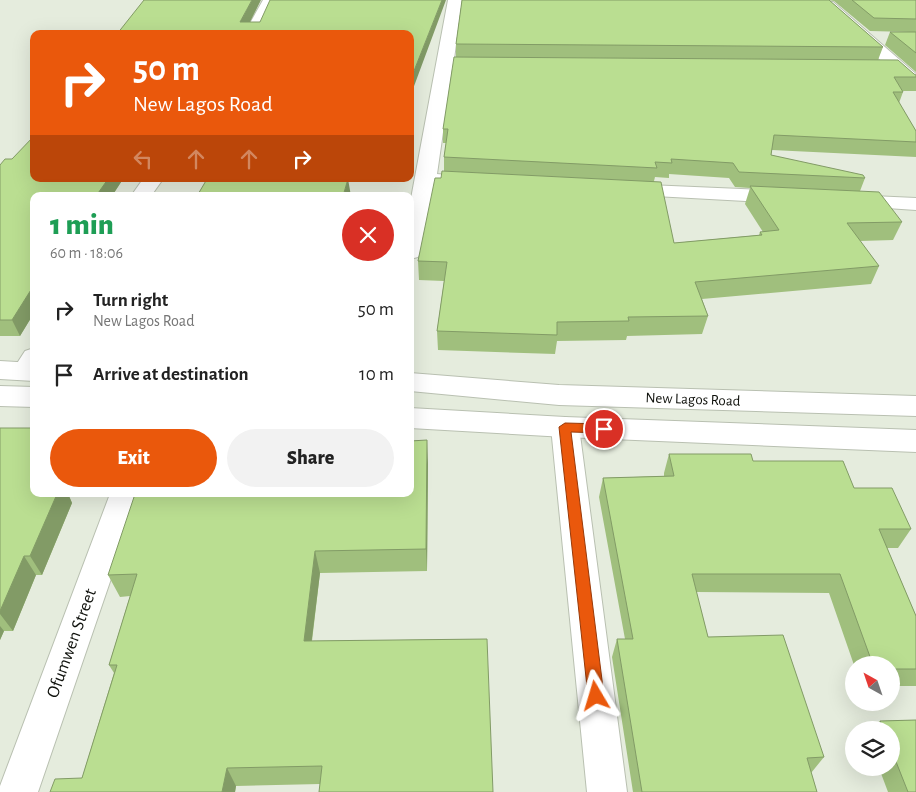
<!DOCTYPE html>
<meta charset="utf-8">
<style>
:root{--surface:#fff;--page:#f2f2f2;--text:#222;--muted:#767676;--accent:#ea580c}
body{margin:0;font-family:"Alegreya Sans",sans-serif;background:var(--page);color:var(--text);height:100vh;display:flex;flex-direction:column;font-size:19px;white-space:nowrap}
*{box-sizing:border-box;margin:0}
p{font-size:16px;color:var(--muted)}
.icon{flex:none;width:28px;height:28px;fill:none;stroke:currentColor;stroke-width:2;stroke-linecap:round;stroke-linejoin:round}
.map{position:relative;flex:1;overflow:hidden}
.panel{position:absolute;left:30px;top:192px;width:384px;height:305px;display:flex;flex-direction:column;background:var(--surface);border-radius:10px;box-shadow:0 5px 20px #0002}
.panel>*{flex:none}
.hud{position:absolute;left:30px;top:30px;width:384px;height:152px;border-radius:10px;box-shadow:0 5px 20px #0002;background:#ea580c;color:#fff;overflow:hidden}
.needle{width:32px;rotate:320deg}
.fabs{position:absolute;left:845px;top:656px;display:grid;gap:10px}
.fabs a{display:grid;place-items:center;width:55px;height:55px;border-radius:50%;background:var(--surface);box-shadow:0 5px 20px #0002;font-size:25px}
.pin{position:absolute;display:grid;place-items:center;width:42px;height:42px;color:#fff;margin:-21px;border:2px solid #fff;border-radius:50%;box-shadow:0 1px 5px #0007}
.me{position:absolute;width:55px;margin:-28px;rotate:353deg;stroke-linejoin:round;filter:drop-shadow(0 0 4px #0008)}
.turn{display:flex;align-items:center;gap:18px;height:105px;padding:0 20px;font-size:22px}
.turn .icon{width:65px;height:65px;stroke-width:2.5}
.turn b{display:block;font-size:35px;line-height:42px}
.lanes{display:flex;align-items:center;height:48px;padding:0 20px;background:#0003;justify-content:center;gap:25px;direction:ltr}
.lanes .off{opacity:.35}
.round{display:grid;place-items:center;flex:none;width:52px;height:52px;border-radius:26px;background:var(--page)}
.headline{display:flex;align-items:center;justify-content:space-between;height:85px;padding:0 20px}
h1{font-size:30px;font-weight:800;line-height:38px;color:#1e9e55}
.cta{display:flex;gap:10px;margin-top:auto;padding:10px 20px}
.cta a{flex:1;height:58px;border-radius:30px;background:var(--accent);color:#fff;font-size:20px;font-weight:800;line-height:58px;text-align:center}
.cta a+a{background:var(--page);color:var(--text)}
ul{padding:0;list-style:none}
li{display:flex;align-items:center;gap:15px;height:65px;padding:0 20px}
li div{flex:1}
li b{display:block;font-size:19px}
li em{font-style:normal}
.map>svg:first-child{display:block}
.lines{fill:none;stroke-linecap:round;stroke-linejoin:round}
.street-casing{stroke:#b9c0b1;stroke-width:2}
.secondary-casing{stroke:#b9c0b1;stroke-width:2}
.street{fill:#fff;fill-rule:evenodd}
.secondary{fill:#fff;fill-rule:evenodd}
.wall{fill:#a0bf7d;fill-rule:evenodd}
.shaded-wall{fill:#829b66}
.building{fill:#bade91;stroke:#829b66}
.route{fill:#ea580c;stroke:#983908}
.labels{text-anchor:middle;stroke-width:4.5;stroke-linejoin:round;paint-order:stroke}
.street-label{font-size:15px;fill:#0f110c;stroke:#fff}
.near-street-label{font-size:18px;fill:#0f110c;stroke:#fff}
</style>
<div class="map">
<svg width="916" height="792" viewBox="0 0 916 792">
<rect width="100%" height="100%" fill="#e5ecdd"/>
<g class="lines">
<!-- street casing -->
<g class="street-casing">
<path id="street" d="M263 0H277L260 34H244Z
M448 0H462L454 59 490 60 496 62 498 65 496 68 490 70 452 69 437 174 479 178 482 182 479 186 472 188 435 186 421 252 418 257 410 259V204Z
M810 0 833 2 916 74V88L910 87 823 8Z
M143 179H163L151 196H131Z
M625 184 784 191 791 193 794 197 791 201 784 203 618 194 615 190 618 186Z
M850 195 916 198V210L843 205 840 201 843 197Z
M34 348V378L25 380 16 377 12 371 25 351Z
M565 417 575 420 579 427 627 792H587L551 427 555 420Z
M110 494H140L38 792H0V786Z"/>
</g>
<!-- secondary casing -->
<g class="secondary-casing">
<path id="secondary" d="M0 361 34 363V381L0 379Z
M410 373 559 385 916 396V416L559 405 410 391Z
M0 386 34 387V407L0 406Z
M410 408 565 417 916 430V452L565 437 410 428Z"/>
</g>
<!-- street -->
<use href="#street" class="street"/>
<!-- secondary -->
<use href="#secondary" class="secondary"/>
</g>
<!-- wall -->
<path class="wall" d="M462 0H916V72L885 45 890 32H909L870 31 834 1 829 0 883 47 878 60 916 75V91H902L903 92 899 103 916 131V157L772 150 771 155 865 178 860 191 902 222 893 240 860 241 879 266 871 284 702 299 708 316 702 334 627 336 626 340 557 341 555 354 438 350 437 331 444 281 419 280 418 261 441 178 444 172V157L446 143H443V129L456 57V44ZM669 174 729 178 735 187 750 188 745 204 763 232H760L759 235 674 243 654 181 655 177 669 178Z
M12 159 34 179H123L112 196H34V313L20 336H0V165Z
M0 428 34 494H70L69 496 72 503 42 575H36L13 631H4L0 640Z
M669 454 753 461 854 488 911 529 898 548H887L916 616V686H891V665H854L829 593 696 592 708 637 824 757 811 773 817 792H633L612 657 617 639H625L599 497 603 478 664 476V473Z
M428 463 427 571 320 573 312 641 487 639 320 784 236 786 235 792H50L82 778 114 673 109 665 130 596 120 597 108 575Z
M916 720V792H888L879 768H891V730H872L880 721Z"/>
<!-- shaded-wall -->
<path class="shaded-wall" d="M252 0H261L244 34 240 22Z
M442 0H446L410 97V81Z
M108 179H123L112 196H96Z
M348 179 351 196H343Z
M34 285V313L20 336 12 320Z
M427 440 428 463 427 571 426 549Z
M57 494H70L69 496 72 503 42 575 30 556Z
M315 551 320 573 309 662 304 641Z
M24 556 36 575 13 631 0 614V611Z
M0 626 4 631 0 640Z
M227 768 236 786 235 792H222Z"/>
<!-- building -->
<path class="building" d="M144 0H252L240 22H260L270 0H442L410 81V34H117Z
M462 0H829L883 47 456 44Z
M852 0H916V19L874 18Z
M890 32H916V53Z
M454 57 898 60 914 74 916 75V77H894L903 92H893L916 131V142L774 135 771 155 863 175 865 178 739 172 733 163 671 159 672 163 655 162 657 168 444 157 448 129H443Z
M34 136V179H108L96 196H34V285L12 320H0V165L5 159H12Z
M442 171 661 182 674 243 762 235 760 232 779 230 750 186 879 192 902 222 847 223 879 266 695 282 708 316 628 317 629 321 557 322V335L437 331 447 262 418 261 435 178H441Z
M207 179H348L343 196H197Z
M0 428H34V494H57L30 556H24L0 611Z
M427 440 426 549 315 551 304 641 487 639 493 792H319L322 766 227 768 222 792H50L55 779 82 778 117 665H109L137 574 108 575 135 494H410V441Z
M669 454H751L753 461H843L854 488H892L911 529H879L916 616V669H891V665H873L840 574H692L708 637 783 635 824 757 807 758 817 792H642L617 639H633L603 478 674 476Z
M916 720V792H908L891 749V730H884L880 721Z"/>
<!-- route -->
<path class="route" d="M565 423 604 424 610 429 604 433 571 432 604 696 601 701 596 703 590 701 588 696 559 427Z"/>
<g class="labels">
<!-- street labels -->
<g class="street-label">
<text transform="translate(693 399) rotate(2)" y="5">New Lagos Road</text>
</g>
<!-- near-street labels -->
<g class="near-street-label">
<text transform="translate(71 643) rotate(-70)" y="6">Ofumwen Street</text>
</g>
</g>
</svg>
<div class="fabs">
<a><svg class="needle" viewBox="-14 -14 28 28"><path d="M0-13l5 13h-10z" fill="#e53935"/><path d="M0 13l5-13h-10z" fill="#767676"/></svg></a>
<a><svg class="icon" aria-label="layers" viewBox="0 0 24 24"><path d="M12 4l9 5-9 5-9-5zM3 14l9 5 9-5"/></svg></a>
</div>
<div class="pin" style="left:604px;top:429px;background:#d93025"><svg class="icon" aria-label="arrive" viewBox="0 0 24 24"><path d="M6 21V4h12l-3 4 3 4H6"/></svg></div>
<svg class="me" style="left:596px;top:696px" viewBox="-20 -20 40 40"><path d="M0-17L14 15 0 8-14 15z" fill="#ea580c" stroke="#fff" stroke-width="4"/></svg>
<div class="hud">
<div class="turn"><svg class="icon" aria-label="right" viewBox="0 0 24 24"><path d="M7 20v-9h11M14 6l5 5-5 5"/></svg><div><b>50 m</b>New Lagos Road</div></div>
<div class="lanes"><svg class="icon off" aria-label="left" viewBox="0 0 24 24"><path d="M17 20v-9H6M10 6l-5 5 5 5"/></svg><svg class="icon off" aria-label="ahead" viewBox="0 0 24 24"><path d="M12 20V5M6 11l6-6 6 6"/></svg><svg class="icon off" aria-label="ahead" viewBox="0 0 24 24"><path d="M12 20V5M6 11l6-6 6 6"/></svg><svg class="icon" aria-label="right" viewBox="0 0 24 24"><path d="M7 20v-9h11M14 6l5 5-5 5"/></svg></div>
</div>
<section class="panel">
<div class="headline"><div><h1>1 min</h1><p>60 m · 18:06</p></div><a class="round" style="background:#d93025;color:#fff"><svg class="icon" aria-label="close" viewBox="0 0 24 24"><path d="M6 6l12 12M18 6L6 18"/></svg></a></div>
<ul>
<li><svg class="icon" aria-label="right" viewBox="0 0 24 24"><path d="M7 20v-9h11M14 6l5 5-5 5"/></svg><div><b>Turn right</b><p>New Lagos Road</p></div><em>50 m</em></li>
<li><svg class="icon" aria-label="arrive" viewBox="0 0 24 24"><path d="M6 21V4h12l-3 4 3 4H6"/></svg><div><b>Arrive at destination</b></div><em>10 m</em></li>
</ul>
<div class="cta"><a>Exit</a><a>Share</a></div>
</section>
</div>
